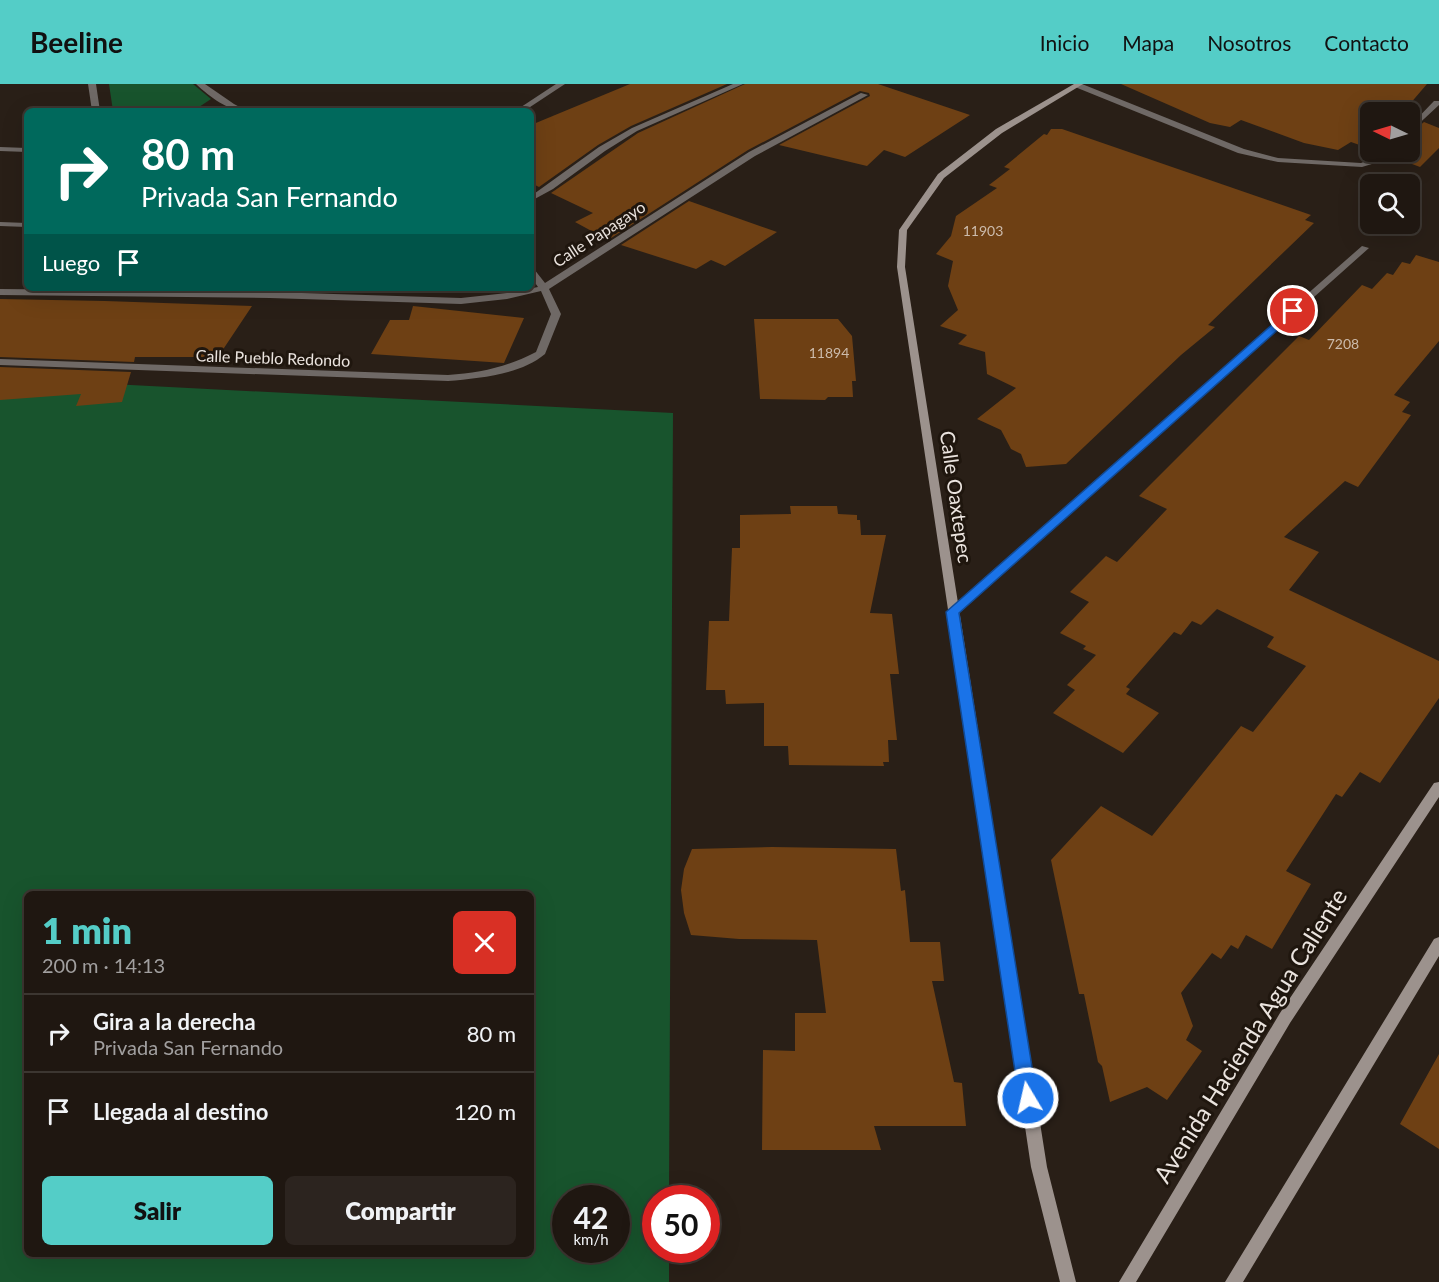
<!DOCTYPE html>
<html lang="es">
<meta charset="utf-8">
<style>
:root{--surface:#1f1711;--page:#2c241f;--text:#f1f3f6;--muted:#a19f9f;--line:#3c3631;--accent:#54cdc7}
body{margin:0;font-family:Lato,sans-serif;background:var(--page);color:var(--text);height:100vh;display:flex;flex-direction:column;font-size:22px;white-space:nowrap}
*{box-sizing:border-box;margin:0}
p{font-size:20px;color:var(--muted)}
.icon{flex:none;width:33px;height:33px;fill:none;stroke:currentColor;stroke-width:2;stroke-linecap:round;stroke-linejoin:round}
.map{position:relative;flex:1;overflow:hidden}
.panel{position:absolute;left:24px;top:807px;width:510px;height:366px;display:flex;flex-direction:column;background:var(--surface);border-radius:9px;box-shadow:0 6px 24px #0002,0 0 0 2px var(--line)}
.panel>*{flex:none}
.guide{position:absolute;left:24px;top:24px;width:510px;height:183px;border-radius:9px;box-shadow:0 6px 24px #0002,0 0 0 2px var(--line);background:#00695c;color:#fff;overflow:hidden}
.needle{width:39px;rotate:275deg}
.buttons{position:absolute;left:1360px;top:18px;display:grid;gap:12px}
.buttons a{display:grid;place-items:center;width:60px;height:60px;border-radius:9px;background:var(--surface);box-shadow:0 6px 24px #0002,0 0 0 2px var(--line);font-size:30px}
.speed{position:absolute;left:552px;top:1101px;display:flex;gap:12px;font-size:30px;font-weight:700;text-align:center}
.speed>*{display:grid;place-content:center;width:78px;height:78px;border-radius:50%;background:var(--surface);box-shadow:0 6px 24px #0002,0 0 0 2px var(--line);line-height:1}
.speed small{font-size:15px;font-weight:400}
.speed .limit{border:9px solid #d22;background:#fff;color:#111}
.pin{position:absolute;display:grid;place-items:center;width:51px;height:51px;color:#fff;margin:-26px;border:3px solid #fff;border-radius:50%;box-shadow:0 2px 6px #0007}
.me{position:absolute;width:66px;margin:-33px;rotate:351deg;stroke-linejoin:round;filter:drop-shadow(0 0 4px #0008)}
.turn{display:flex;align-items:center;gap:21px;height:126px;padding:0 18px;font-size:27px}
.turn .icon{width:78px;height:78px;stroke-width:2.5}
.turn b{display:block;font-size:42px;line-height:51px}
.then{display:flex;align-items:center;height:57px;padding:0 18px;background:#0003;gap:12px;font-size:22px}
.round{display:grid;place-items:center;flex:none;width:63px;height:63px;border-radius:9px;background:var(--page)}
.overview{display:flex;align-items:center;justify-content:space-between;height:102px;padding:0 18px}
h1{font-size:36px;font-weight:800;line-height:45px;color:var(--accent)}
.primary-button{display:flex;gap:12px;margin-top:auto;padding:12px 18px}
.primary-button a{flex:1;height:69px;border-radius:9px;background:var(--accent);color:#111;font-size:24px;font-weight:800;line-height:69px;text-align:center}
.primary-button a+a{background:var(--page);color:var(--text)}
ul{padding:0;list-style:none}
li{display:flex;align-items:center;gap:18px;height:78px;padding:0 18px;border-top:2px solid var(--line)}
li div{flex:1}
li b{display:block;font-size:22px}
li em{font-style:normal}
header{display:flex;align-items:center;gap:36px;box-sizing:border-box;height:84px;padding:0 30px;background:var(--accent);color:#111}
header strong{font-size:28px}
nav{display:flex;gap:33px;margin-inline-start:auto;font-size:21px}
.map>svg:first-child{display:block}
.green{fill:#18542d;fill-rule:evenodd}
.building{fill:#6e4014}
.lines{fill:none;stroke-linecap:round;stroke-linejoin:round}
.minor{fill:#6f6966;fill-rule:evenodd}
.secondary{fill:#9c928d;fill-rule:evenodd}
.route{fill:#1a73e8;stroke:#114b97;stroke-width:1.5}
.labels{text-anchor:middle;stroke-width:6;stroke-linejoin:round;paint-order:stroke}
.far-number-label{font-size:14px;fill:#ccbbac}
.far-street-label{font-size:16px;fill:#ebe4df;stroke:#1f160e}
.street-label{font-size:20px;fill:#ebe4df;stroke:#1f160e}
.near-street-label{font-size:24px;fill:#ebe4df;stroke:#1f160e}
</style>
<header>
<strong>Beeline</strong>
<nav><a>Inicio</a><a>Mapa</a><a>Nosotros</a><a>Contacto</a></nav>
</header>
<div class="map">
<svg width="1439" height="1198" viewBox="0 0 1439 1198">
<rect width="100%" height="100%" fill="#291f17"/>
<!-- green -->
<path class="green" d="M109 0H193L211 15 193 27H113Z
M15 295 673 329 669 1114H656V1166H669V1198H0V313ZM27 810H531V1170H27ZM566 1114H616V1166H566Z"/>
<!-- building -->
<path class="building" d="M630 0H727L631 42 598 61 539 103 531 99V41Z
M745 0H878L970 31 905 73 884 66 867 82 779 61 870 12 869 9 860 7 748 66 608 156 575 138 593 129 551 109 638 49Z
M1121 0H1427L1403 28H1371V65L1351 58 1338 66 1304 59 1241 36 1230 43 1210 39Z
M1424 38 1439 44V64L1420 83 1391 72 1394 68H1410V50Z
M1051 45H1062L1311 131 1305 136 1314 139 1208 241 1215 243 1181 271 1066 380 1026 383 1021 370 1011 365 1001 346 977 335 1016 304 987 290 985 268 958 260 967 251 940 242 958 226 948 202 953 177 936 170 951 152 956 132 997 104 989 101 1010 85 1004 83 1044 50 1047 51Z
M689 117 777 148 725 182 711 176 696 185 621 161Z
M1416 171 1439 178V257L1394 311 1410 318 1402 328 1411 331 1358 403 1345 397 1284 453 1319 468 1289 506 1439 577V614L1380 699 1360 688 1342 713 1336 710 1286 787 1311 800 1272 865 1246 851 1238 865 1231 861 1221 875 1212 869 1181 909 1193 942 1186 956 1202 967 1167 1016 1147 1003 1110 1018 1102 982 1098 978 1084 910H1079L1051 776 1101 722 1152 752 1241 642 1253 648 1306 582 1267 563 1274 553 1217 525 1201 541 1192 537 1181 551 1174 548 1126 603 1130 605 1126 610 1159 629 1123 669 1053 629 1075 606 1067 601 1096 571 1083 565 1086 562 1060 549 1089 518 1070 508 1106 472 1117 478 1167 425 1139 412 1299 252 1309 256 1362 201 1372 205 1387 189 1393 191 1402 178 1410 180Z
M0 215 105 217 252 222 218 273H135L134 278 0 273Z
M413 222 524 234 504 279 371 270 390 236H409Z
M754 235H838L852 252 856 297H852L853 313H828L825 316 760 315Z
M0 283 131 288 122 318 76 322 81 310 0 316Z
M790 422H837L838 430 857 431V436H860L861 451H886L870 529 892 530 899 590H890L897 656H888L889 678H883L884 682 789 681 788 662H764V619L726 620 725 606H706L709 537H729L732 464H740V431L791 430Z
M772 763 896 765 901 807 905 806 910 858H940L944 897H932L954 998 962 999 966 1042H874L881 1066H762L763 966 795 967V929H826L817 856 739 855 691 851 684 829 681 806 684 785 692 765Z
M1439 970V1065L1400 1040Z"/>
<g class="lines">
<!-- minor -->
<path class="minor" d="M88 0H96L100 27H92Z
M196 0H205L234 20 247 27C228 27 210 13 196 0Z
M556 0H565L524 27H515Z
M733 0H743L637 47 605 67 553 105 531 117V112L599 63 632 44Z
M1075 0H1082L1244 65 1278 74 1361 79 1379 72 1384 68H1392L1385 76 1362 83 1278 78 1238 69 1075 3Z
M861 9 868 11 755 72 549 205 561 230 545 270C520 291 479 294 448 297L0 281V275L448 291C480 289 507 283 536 268L551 230 541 207 507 215 461 220 270 214 0 211V205L270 208 461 214 507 209 538 203 531 193V184L534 185 545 199 749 68Z
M1434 17H1439V21L1410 48V42Z
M0 63 27 64V68L0 67Z
M0 138 27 139V143L0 142Z
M1362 162 1369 164 957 531H949L947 528 949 525Z"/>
<!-- secondary -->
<path class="secondary" d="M1074 0H1083L1002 49 944 94 907 146 905 183 1047 1083 1076 1198H1060L1031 1083 897 183 899 146 938 90 996 45Z
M1439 698V713L1290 939 1136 1198H1119L1280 929 1434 699Z
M1439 853V872L1243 1198H1225L1434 855Z"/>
</g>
<!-- route -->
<path class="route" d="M1290 225 1299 227 959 529 1037 1014 1034 1020 1028 1022 1022 1020 1019 1014 946 528Z"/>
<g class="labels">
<!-- far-number labels -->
<g class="far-number-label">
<text x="983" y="152">11903</text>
<text x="1343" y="265">7208</text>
<text x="829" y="274">11894</text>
</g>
<!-- far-street labels -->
<g class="far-street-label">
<text transform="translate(599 150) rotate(-33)" y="6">Calle Papagayo</text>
<text transform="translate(273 274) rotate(2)" y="6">Calle Pueblo Redondo</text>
</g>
<!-- street labels -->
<g class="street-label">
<text transform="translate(956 413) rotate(82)" y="7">Calle Oaxtepec</text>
</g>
<!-- near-street labels -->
<g class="near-street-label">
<text transform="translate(1251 952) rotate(-58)" y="8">Avenida Hacienda Agua Caliente</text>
</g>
</g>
</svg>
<div class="buttons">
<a><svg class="needle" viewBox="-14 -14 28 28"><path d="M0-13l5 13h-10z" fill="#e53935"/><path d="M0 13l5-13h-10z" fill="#a19f9f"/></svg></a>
<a><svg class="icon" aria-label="search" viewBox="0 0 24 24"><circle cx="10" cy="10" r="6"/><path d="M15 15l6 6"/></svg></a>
</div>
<div class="speed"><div>42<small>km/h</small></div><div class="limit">50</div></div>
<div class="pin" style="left:1293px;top:227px;background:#d93025"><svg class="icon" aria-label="arrive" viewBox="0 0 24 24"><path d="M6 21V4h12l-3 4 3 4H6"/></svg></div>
<svg class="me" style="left:1028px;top:1014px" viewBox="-20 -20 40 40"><circle r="17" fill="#1a73e8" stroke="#fff" stroke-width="3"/><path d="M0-11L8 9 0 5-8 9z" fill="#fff"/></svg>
<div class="guide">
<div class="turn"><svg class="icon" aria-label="right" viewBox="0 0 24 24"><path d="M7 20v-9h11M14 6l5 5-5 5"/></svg><div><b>80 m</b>Privada San Fernando</div></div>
<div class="then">Luego<svg class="icon" aria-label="arrive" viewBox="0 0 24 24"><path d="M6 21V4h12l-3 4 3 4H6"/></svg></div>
</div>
<section class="panel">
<div class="overview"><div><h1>1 min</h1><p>200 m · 14:13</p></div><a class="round" style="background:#d93025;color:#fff"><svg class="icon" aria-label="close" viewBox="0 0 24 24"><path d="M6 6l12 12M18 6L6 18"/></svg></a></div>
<ul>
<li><svg class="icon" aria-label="right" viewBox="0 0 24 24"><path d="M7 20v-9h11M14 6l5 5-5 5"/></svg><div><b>Gira a la derecha</b><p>Privada San Fernando</p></div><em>80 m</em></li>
<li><svg class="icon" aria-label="arrive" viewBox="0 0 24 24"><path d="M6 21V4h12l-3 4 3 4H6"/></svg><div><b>Llegada al destino</b></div><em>120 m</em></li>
</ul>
<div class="primary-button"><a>Salir</a><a>Compartir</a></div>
</section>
</div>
